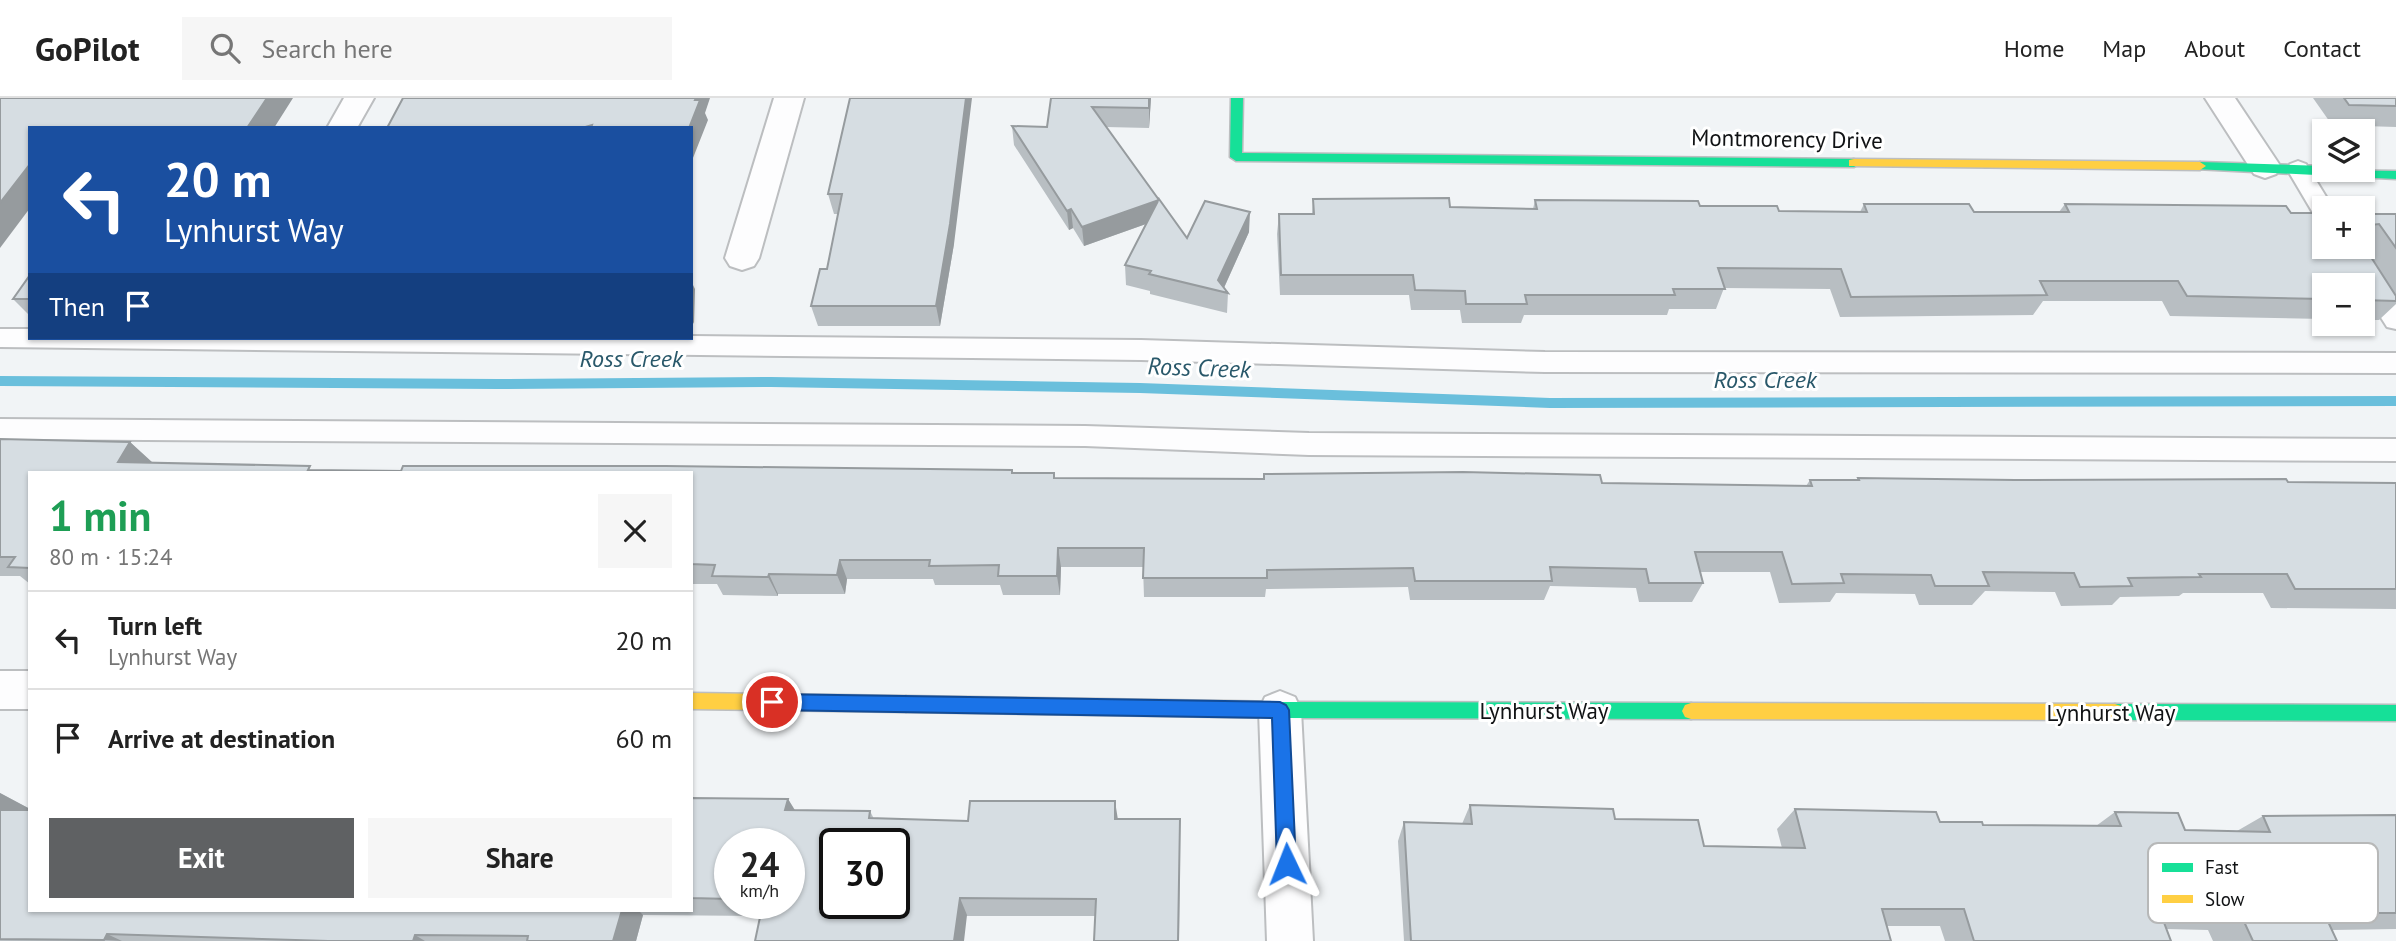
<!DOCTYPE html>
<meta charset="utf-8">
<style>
:root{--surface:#fff;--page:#f6f6f6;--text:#222;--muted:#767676;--line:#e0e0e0;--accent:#5f6163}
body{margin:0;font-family:"PT Sans",sans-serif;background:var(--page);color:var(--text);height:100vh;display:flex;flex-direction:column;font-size:26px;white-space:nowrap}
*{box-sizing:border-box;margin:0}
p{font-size:23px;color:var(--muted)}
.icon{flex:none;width:38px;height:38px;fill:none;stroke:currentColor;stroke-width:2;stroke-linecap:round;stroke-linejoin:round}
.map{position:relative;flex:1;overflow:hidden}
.side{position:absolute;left:28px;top:373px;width:665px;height:441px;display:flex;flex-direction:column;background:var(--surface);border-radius:0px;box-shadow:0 2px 5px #0004}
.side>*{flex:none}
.top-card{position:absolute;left:28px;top:28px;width:665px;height:214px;border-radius:0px;box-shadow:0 2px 5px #0004;background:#1a4fa0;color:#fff;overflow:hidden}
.controls{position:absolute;left:2312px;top:21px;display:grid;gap:14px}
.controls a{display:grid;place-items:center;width:63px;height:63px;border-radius:0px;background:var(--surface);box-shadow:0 2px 5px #0004;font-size:35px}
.speed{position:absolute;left:714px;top:730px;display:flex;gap:14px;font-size:35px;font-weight:700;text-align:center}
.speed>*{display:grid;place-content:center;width:91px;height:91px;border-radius:50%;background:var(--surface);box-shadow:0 2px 5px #0004;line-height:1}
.speed small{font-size:18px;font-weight:400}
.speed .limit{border:4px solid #111;border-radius:10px;background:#fff;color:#111}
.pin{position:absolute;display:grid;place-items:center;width:60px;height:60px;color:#fff;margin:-30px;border:4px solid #fff;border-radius:50%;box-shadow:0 2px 7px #0007}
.me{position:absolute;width:77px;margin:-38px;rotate:358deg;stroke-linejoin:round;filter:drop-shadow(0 0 5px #0008)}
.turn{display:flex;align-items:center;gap:24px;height:147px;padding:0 21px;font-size:32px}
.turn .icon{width:91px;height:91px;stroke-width:2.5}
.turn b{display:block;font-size:49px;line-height:60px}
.then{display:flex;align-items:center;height:66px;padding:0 21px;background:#0003;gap:14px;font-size:26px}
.round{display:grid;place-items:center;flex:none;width:74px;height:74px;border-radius:0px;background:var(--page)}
.summary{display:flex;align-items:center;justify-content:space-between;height:119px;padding:0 21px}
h1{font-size:42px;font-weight:700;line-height:52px;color:#1e9e55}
.primary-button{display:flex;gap:14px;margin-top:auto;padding:14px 21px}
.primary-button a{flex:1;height:80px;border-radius:0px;background:var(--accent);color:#fff;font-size:28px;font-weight:700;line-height:80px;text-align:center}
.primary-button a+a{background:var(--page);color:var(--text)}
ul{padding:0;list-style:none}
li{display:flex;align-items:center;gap:21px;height:98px;padding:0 21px;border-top:2px solid var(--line)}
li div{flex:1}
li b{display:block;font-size:26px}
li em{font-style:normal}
header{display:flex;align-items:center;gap:42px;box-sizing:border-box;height:98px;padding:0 35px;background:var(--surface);border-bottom:2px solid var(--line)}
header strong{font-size:33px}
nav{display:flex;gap:38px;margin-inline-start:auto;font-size:24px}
.search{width:490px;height:63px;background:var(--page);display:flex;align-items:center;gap:18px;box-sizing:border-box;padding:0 24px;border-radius:0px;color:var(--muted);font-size:26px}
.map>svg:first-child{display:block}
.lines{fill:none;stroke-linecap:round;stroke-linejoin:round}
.stream{fill:#6abfdc;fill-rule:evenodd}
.lane-casing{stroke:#bcbec0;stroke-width:4}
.street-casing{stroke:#bcbec0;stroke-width:4}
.fast-casing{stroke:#bcbec0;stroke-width:3}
.slow-casing{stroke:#bcbec0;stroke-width:3}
.lane{fill:#fdfdfe;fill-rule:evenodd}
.street{fill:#fdfdfe;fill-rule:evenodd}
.fast{fill:#16e098;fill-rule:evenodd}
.slow{fill:#ffcf43;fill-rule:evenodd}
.wall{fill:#b8bec2;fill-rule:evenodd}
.shaded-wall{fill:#969b9e}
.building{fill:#d6dde2;stroke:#969b9e;stroke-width:2;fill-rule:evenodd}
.route{fill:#1a73e8;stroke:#114b97;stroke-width:2}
.labels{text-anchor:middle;stroke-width:6;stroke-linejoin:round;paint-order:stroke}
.street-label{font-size:23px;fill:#101214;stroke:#fff}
.water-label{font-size:24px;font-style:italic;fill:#29586a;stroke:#fff}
.key{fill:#fff;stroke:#b7b8b8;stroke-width:2}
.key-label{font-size:19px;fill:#101214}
</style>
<header>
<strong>GoPilot</strong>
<div class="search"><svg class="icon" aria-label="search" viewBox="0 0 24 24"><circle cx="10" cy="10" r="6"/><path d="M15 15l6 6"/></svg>Search here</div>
<nav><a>Home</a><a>Map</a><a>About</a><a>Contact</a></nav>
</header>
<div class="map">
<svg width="2396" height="843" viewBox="0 0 2396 843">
<rect width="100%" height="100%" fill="#f1f4f6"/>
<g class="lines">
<!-- stream -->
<path class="stream" d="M0 278 497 281 771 279 1140 285 1550 300 2396 298V308L1550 310 1140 295 771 289 497 291 0 288Z"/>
<!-- lane casing -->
<g class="lane-casing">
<path id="lane" d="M2298 63 2306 66 2333 110H2324V122L2316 120 2287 71 2290 66Z
M2336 149H2360L2396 202V231L2387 229Z
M0 231H30V240L691 238 1141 242 1545 254 2396 255V275L1545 274 1141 262 0 249Z
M0 321 1085 328 1309 335 2396 341V363L1309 357 1085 348 0 341Z"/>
</g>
<!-- street casing -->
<g class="street-casing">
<path id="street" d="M344 0H374L357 30H327Z
M774 0H804L759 160 754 168 742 172 730 168 725 160Z
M2205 0H2235L2281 69 2276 76 2265 80 2254 76Z
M0 573H30V611H0Z
M1280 593 1295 599 1301 612 1313 843H1267L1259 612 1265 599Z"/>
</g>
<!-- fast casing -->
<g class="fast-casing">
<path id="fast" d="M1231 0H1243L1242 55 1854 61 1860 65 1854 69 1236 63 1230 59Z
M2200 64 2324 68V72L2396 73V81L2195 71 2194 68Z
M906 598 1280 604 1691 605 1697 607 1700 613 1697 619 1691 621 1280 620 906 614 900 611 897 606 900 601Z
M2115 606 2396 607V623L2115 622 2109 620 2106 614 2109 608Z"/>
</g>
<!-- slow casing -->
<g class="slow-casing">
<path id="slow" d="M1854 61 2200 64 2206 68 2200 72 1849 68V62Z
M691 595 906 598 912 601 915 606 912 611 906 614 691 611Z
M1691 605 2115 606 2121 608 2124 614 2121 620 2115 622 1691 621 1685 619 1682 613 1685 607Z"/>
</g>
<!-- lane -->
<use href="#lane" class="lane"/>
<!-- street -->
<use href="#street" class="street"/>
<!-- fast -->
<use href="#fast" class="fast"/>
<!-- slow -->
<use href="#slow" class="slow"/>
</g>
<!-- wall -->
<path class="wall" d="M850 0 954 146 940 228H818L811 208 827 171 838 116H834L828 96Z
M1051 0H1151L1149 30 1106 29 1187 140 1249 134 1224 190 1228 195 1227 215 1150 196V193L1126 187 1125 167 1146 126 1084 148 1073 130 1069 132 1014 47 1012 28 1047 29Z
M2313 0H2396V29L2332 27Z
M1313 101 1450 109 1533 111 1535 102 1700 108 1779 113 1860 114 1864 106 1974 114H2059L2065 106 2291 115 2362 149V116H2396V206L2379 222H2362V187H2324V221L2170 218 2162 203H2043L2033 217 1840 219 1830 191 1724 190 1716 211H1669L1667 217H1524L1521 225H1462L1460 212H1411L1409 197H1280L1277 136 1279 116H1312Z
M30 177V218L13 201Z
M0 341 130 344 152 365 313 372 1054 375 1055 380 1263 381 1264 376 1602 385 1806 388 1810 382H1856L1858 380 2015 382 2396 385V511L2271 510 2263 495H2183L2179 498 2120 499 2112 507 2061 508 2055 494 1985 493 1972 507H1919L1915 496 1836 495 1830 504 1779 505 1770 474H1700L1703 485 1692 504H1639L1636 490 1550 488 1544 502H1410L1408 489 1266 491 1265 499H1144L1143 469H1061L1060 497H1003L1000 487H935L933 481H847L845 496H778V498L723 497 717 486H691V374H30V486L20 478H0Z
M0 695 30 711V812H691V700L788 701 795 712 870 713 874 721 968 723 1118 721H1180V740L1096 818H760L643 817 636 843H0ZM730 746 789 805H730Z
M1470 707 1615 721 1704 748 1782 750 1777 731 1795 711 1983 727 2096 728 2115 714 2185 732 2237 733 2263 718 2396 717V831L2332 832 2337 843H2213L2208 832 2166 831 2171 843H1945L1940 828H1887L1891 843H1404L1398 743 1404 724 1462 726Z"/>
<!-- shaded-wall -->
<path class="shaded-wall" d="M267 0H293L274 30H247Z
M696 0H710L705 15 708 22 691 65V30H689Z
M966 0H972L954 146 940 228 936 208Z
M1149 0H1151L1149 30Z
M30 66V110L0 150V105Z
M1159 102 1160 121 1084 148 1082 129Z
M1071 111 1073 130 1069 132 1067 113Z
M1250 114 1249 134 1222 194 1218 182Z
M691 183 695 191 694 226 691 220Z
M130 344 152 364 146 374 118 364Z
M1058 450 1061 469 1060 497 1057 478Z
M840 462 847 481 845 496 837 477Z
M769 476 778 496V498L768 479Z
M0 695 30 711 19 731 0 720Z
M788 701 800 721 785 712Z
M1115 703 1118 722 1115 721Z
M1180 721 1179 843H1178Z
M960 800 967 817 964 843H954Z
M622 812H638L643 817 636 843H613Z
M107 836 122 843 104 842Z
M415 837 425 843H413Z"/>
<!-- building -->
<path class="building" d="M0 0H267L247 30H30V66L0 105Z
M403 0H696L695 2H700L689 30H591L592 27 582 30H387Z
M850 0H966L950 126 936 208H811L820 171H827L842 96H828Z
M1051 0H1149V10L1092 9 1159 102 1082 129 1071 111 1067 113 1012 28 1047 29Z
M2344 0H2396V8L2349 7Z
M1449 100 1450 109 1537 111 1535 102 1698 103 1700 108H1777L1779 113 1867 114 1864 106H1969L1974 114H2069L2065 106 2286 108 2291 115H2324V149H2362V145L2396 198V203L2362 202V187H2324V201L2187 198 2178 183H2040L2047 197 1851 199 1841 171 1718 170 1725 191H1673L1675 197H1525L1527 206H1466L1465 193 1415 192 1413 177H1281L1279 116H1314L1313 101Z
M1159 101 1187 140 1205 103 1250 114 1218 182 1228 195 1149 176 1151 173 1125 167Z
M2362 116H2396V150L2379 126 2362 128Z
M30 177V201H13Z
M0 341 130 344 118 364 310 368 308 372 401 373 403 368H666L1012 372V375H1054V380L1264 381V376L1463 374 1600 377 1602 385 1812 388 1810 382H1859L1858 380 2015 382 2286 381 2288 384 2396 385V491H2295L2287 476H2199L2201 479 2128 480 2132 488 2080 489 2074 475 1983 474 1989 488H1935L1931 477 1841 476 1844 485 1792 486 1782 454H1695L1703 485H1649L1646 471 1550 469 1552 483H1415L1413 470 1267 472V480H1143L1144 450H1058L1057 478H998L999 467 929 468 930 462H840L837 477 769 476 768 479 712 478 715 467 691 466V374H30V470L8 469 15 459H0Z
M691 700 788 701 785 712 870 713 869 720 968 723 970 703H1115V721H1180L1178 843H1094L1096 801 960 800 954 843H755L763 805H789V746H730V801L691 800ZM835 746H894V805H835Z
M1470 707 1613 711 1615 721 1698 722 1704 748 1805 750 1795 711 1936 714 1940 724H1982L1983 727 2121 728 2115 714 2178 715 2185 732 2270 734 2263 718 2396 717V815H2324L2337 843H2253L2240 815 2160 814 2171 843H1974L1964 811H1882L1891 843H1411L1404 724 1472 726Z
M0 712H30V812H622L613 843H527L528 838 415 837 413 843H328L107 836 104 842 0 841Z"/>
<!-- route -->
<path class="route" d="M772 596 1280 604 1286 607 1289 612 1296 766 1293 773 1287 775 1280 773 1277 766 1272 620 772 612 765 610 763 604 765 599Z"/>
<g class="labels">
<!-- street labels -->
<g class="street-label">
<text transform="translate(1787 41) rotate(1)" y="8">Montmorency Drive</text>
<text x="1544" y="621">Lynhurst Way</text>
<text x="2111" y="623">Lynhurst Way</text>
</g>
<!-- water labels -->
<g class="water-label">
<text x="631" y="269">Ross Creek</text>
<text transform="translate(1199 270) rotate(2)" y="8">Ross Creek</text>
<text x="1765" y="290">Ross Creek</text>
</g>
</g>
<!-- legend -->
<rect x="2148" y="745" width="230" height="80" rx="10" class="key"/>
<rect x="2162" y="765" width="31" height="9" fill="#16e098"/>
<rect x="2162" y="797" width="31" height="8" fill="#ffcf43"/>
<g class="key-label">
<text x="2205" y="776">Fast</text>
<text x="2205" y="808">Slow</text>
</g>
</svg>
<div class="controls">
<a><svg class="icon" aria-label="layers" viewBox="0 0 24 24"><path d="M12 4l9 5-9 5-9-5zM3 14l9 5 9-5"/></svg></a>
<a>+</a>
<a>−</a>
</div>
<div class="speed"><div>24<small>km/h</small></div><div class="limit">30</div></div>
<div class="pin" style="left:772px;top:604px;background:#d93025"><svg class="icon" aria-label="arrive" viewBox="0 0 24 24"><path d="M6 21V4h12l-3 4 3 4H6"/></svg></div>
<svg class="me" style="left:1287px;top:766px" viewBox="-20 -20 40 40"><path d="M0-17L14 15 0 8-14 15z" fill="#1a73e8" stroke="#fff" stroke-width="4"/></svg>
<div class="top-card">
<div class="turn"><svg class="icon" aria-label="left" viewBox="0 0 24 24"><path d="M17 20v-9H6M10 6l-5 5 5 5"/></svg><div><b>20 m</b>Lynhurst Way</div></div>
<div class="then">Then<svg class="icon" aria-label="arrive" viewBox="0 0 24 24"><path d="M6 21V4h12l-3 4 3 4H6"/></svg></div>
</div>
<section class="side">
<div class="summary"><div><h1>1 min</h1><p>80 m · 15:24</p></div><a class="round"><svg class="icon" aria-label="close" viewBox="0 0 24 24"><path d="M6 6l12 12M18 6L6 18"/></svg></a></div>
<ul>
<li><svg class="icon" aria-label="left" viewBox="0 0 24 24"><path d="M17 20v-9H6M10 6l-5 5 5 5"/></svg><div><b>Turn left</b><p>Lynhurst Way</p></div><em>20 m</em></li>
<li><svg class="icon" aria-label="arrive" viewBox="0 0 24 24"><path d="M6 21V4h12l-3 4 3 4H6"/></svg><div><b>Arrive at destination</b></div><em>60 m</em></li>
</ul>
<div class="primary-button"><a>Exit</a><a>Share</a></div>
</section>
</div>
